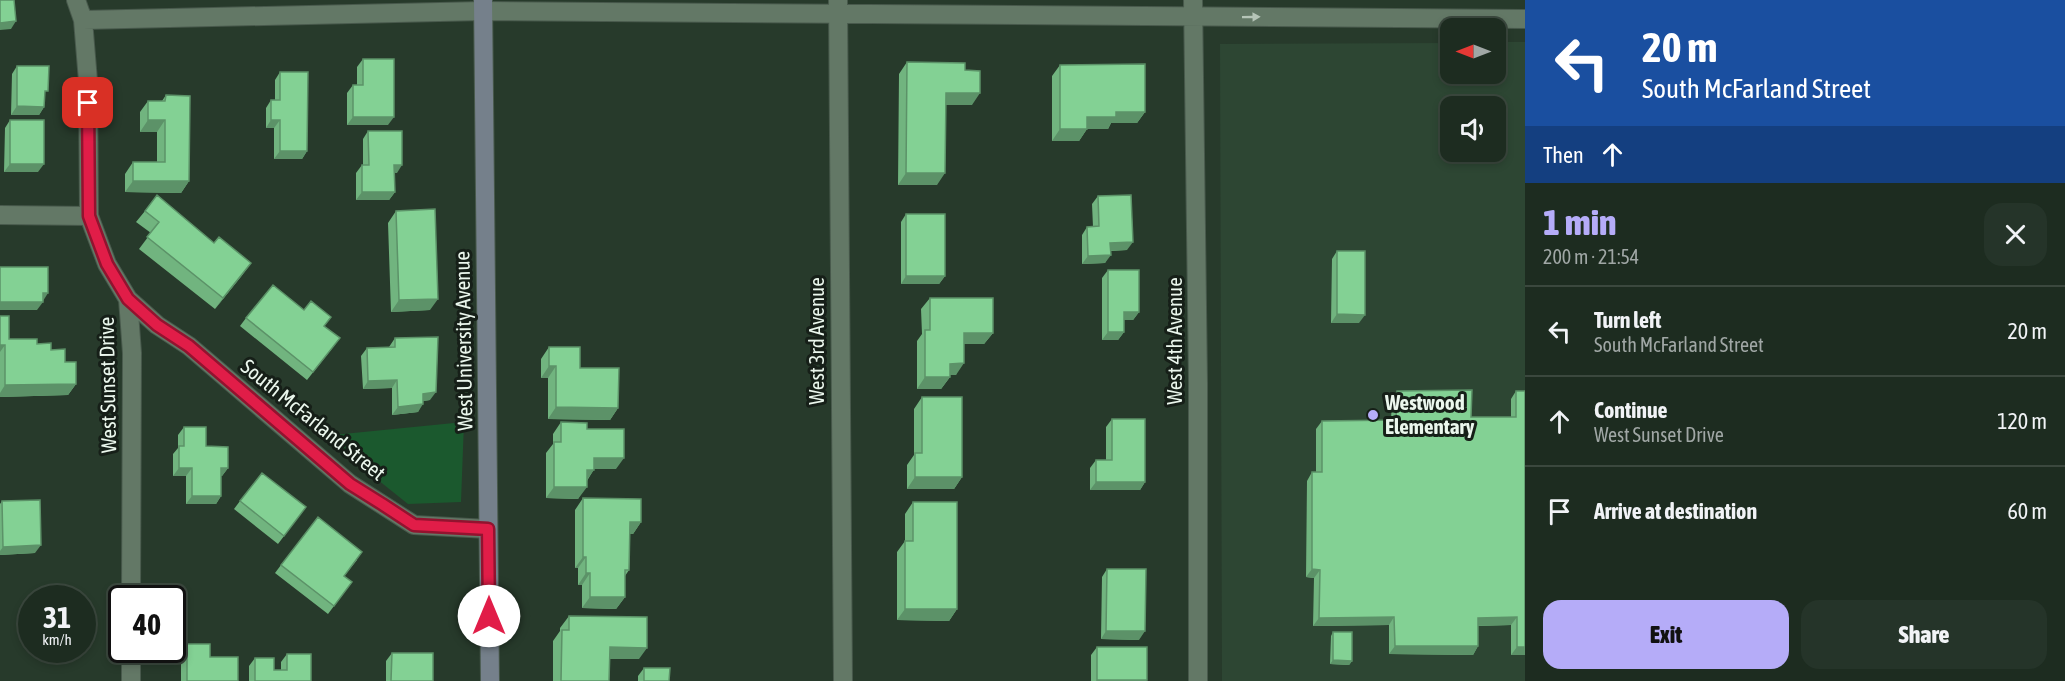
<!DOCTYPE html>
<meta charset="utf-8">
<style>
:root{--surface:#1d2c20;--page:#253429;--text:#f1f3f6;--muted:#a0a7a5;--line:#3b483e;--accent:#b5acf8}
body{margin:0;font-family:"Asap Condensed",sans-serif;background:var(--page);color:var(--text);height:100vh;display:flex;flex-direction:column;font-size:22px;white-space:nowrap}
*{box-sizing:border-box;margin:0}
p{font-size:20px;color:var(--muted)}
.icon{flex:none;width:33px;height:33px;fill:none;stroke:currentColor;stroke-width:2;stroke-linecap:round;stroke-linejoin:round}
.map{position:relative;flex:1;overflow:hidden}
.panel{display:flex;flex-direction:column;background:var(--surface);width:540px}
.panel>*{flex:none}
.guide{background:#1a4fa0;color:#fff;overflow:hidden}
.needle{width:39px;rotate:270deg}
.controls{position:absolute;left:1440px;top:18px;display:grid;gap:12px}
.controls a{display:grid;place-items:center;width:66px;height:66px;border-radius:12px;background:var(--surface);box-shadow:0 3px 9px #0003,0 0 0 2px var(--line);font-size:30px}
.speed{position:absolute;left:18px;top:585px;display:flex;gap:12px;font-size:30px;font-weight:700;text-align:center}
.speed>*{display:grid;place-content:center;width:78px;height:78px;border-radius:50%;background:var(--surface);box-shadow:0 3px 9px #0003,0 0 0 2px var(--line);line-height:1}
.speed small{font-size:15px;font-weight:400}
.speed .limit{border:3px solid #111;border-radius:9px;background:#fff;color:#111}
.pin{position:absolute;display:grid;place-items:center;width:51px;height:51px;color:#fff;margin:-26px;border-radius:12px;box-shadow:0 3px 9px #0006}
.me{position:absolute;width:66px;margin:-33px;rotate:0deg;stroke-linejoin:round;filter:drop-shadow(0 0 4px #0008)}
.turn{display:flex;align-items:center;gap:21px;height:126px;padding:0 18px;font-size:27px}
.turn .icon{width:78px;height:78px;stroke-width:2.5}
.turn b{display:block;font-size:42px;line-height:51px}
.then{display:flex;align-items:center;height:57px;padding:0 18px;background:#0003;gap:12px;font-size:22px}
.round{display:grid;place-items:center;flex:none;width:63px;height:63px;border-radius:18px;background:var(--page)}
.head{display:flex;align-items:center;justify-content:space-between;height:102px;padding:0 18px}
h1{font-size:36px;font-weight:800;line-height:45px;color:var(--accent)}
.action{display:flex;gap:12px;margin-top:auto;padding:12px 18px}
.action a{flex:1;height:69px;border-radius:18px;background:var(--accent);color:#111;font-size:24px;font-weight:800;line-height:69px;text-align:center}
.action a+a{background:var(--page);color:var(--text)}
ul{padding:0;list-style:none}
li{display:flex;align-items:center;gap:18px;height:90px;padding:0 18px;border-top:2px solid var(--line)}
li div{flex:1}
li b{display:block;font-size:22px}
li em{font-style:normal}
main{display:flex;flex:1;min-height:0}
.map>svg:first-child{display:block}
.built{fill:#2d4633;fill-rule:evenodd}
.green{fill:#1b592e}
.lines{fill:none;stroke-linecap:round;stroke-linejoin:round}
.street-casing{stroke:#48594c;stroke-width:20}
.secondary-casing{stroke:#48594c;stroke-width:20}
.street{stroke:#637866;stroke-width:18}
.secondary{stroke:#75808b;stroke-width:18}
.wall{fill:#71b47f}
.shaded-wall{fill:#5c9268}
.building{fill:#83d194;stroke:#5c9268;stroke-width:1.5}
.oneway{fill:#b5c4b7}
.route-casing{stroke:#92132f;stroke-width:15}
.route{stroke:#e11d48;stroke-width:10}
.poi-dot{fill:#b5acf8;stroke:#161f18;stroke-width:2}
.labels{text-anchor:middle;stroke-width:6;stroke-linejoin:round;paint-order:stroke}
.street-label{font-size:21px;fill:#ebf7ed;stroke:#161f18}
.poi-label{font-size:21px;font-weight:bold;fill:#ebf7ed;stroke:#161f18;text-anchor:start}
</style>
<main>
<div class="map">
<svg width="1525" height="681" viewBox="0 0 1525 681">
<rect width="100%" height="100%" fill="#273a2b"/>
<!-- built -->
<path class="built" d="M1496 42H1525V681H1222L1220 44 1450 43V74H1496ZM1450 106H1496V152H1450Z"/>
<!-- green -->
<path class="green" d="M464 422 461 502 408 504 323 436Z"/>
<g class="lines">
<!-- street casing -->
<g class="street-casing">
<path id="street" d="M76 0 83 20 88 81 89 216 107 264 128 299 132 353 131 598
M838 0 843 681
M1193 0 1198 383V681
M83 20 483 11 1525 19
M0 215 89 216
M128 299 157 325 189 346 350 484 414 525 488 529
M131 681V650"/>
</g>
<!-- secondary casing -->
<g class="secondary-casing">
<path id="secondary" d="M483 0 490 681"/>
</g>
<!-- street -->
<use href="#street" class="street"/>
<!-- secondary -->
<use href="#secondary" class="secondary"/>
</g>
<!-- wall -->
<path class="wall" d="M363 59 388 125H347V93L353 85H357V67Z
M907 62 965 70 972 105H945L937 185H898L899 74Z
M1060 65 1145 112 1137 123H1111L1108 129H1087L1079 141H1052V76Z
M17 66 44 107 39 115H11L12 74Z
M280 72 307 151 302 159H274V128H266V108L271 100H275V80Z
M166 95 189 181 181 193 125 192V174L133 162H157V132H140V112L148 101H162Z
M10 120 38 172H4L5 128Z
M368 131 397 173H395V192L389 200H356V173L362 165H363V139Z
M1098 196 1127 250 1111 251 1105 263 1082 264V235L1087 227H1093L1092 204Z
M145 211 243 274 215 309 139 249 151 233 136 222Z
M396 211 430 310 391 312 388 223Z
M906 214 945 276 939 284H901V222Z
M1337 251 1359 323H1331L1332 259Z
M1108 270 1139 312 1133 320H1124V332L1118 340H1102V278Z
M930 298 993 333 984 344H964L956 375H950V377L941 389H917V341L922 334 921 309Z
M0 316 9 339 51 350 65 362 76 384 68 395 0 397Z
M246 318 324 326 334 346 307 380 240 326Z
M395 338 430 400 423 401 418 412 392 415V388L363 389 361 356 367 348 389 347Z
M549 347 580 368 618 408 610 420 548 419V378H541V359Z
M1397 391 1471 417H1511V399L1516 391H1525V655H1511V625L1478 626V646L1473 655 1389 654V625L1313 626 1314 578 1306 577 1307 481 1312 472H1316V429L1322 421 1391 420 1392 399Z
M922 397 962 477 954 489H907V465L914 455V409Z
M1112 419 1145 482 1140 490H1090V468L1096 460H1106V427Z
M561 422 587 429 616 469H594L587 481 578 499 546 498V453L553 444V434Z
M184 427 206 446 228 468 222 476H221V496L216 504H186V476H173V454L178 448V435Z
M583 498 641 522 633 534H630L629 570 625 576V597L616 609 582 608V585H578V568H575V510Z
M2 501 35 553 0 555V504Z
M240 501 306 507 278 544 234 509Z
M913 502 957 609 949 621 897 620V552L905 541V514Z
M357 560 344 576 352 582 328 614 275 573 281 565Z
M1107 569 1139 640 1101 639 1102 577Z
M569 616 639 659H610L609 681H553V641L560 631V628Z
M1333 632 1352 661 1349 665 1330 664 1331 636Z
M187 644 210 657 238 681H181V652Z
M1097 647 1146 681H1091V655Z
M392 653 433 681H386V661Z
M287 654 311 681H249V666L255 658 274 670H281V662Z
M644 668 669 681H638V676Z"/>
<!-- shaded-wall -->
<path class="shaded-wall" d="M16 21 11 29 0 30V23Z
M946 93H980L972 105H937Z
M17 106 44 107 39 115H11Z
M1116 112H1145L1137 123H1111L1108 129H1079L1087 117Z
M353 117H394L388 125H347Z
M148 120H165L157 132H140Z
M271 120H280L274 128H266Z
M1060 129H1087L1079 141H1052Z
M280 151H307L302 159H274Z
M10 164H44L38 172H4Z
M394 165H402L397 173H389Z
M906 173H945L937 185H898Z
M133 181H189L181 193 125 192Z
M362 192H395L389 200H356Z
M1133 242 1127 250 1105 251 1110 243Z
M1111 255 1105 263 1082 264 1088 256Z
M251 263 243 274 215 309 223 298Z
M906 276H945L939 284H901Z
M43 293H48L43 301Z
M438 299 430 310 391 312 399 300Z
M0 302H43L37 310H0Z
M1124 312H1139L1133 320H1118Z
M1337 314 1365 315 1359 323H1331Z
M1108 332H1124L1118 340H1102Z
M964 333H993L984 344H956Z
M0 345H5L0 352Z
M964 363 956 375H941L950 364Z
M549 366H556L548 378H541Z
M925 377H950L941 389H917Z
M397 380 392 388 363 389 368 381Z
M76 384 68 395 0 397V393L5 385Z
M436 392 430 400 418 402 423 394Z
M423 404 418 412 392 415 398 407Z
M556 407 618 408 610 420 548 419Z
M594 458H624L616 469H586Z
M179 468H192L186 476H173Z
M221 468H228L222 476H216Z
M587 470H594L586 481Z
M915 477H962L954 489H907Z
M1096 482H1145L1140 490H1090Z
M554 487H587L578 499 546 498Z
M192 496H221L216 504H186Z
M630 522H641L633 534H622Z
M41 545 35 553 0 555V551L3 547Z
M583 557H586L578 568H575Z
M1312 569 1320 570 1314 578 1306 577Z
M586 573H590L582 585H578Z
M590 597H625L616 609 582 608Z
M905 609H957L949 621 897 620Z
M1394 617 1389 625 1313 626 1319 618Z
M1517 617 1511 625 1472 626 1478 618Z
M1106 631H1145L1139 640 1101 639Z
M1395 646H1478L1473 655 1389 654Z
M610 647 647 648 639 659H602Z
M1517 647H1525V655H1511Z
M1333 660 1352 661 1349 665 1330 664Z
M1097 680H1147L1146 681H1096Z"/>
<!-- building -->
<path class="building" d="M0 0H14L16 21 0 23Z
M363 59H394V117H353V85H363Z
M907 62 965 63V70L980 71V93H946L945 173H906Z
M1145 64V112H1116V117H1087V129H1060V65Z
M17 66H49L48 91H45L44 107 17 106Z
M280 72H308L307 151H280V120H271V100H280Z
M166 95 190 96 189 181H133V162H165V120H148V101H165Z
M10 120H44V164H10Z
M368 131H402V165H394L395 192H362V165H369Z
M157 195 214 243 219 237 251 263 223 298 147 237 159 222 145 211Z
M1131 195 1133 242 1110 243 1111 255 1088 256 1087 227 1099 226 1098 196Z
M435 209 438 299 399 300 396 211Z
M906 214H945V276H906Z
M1337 251H1365V315L1337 314Z
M0 267H48V293H43V302H0Z
M1108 270H1139V312H1124V332H1108Z
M273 285 304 310 311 301 331 317 324 326 340 338 313 372 246 318Z
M930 298H993V333H964V363L950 364V377H925V330H930Z
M0 316H9V339H37V344L51 343V350L65 349V362H76V384L5 385V345H0Z
M438 337 436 392 423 394V404L398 407 397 380 368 381 367 348 395 347V338Z
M549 347H580V368H619L618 408 556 407V366H549Z
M1472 390 1471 417H1516V391H1525V647H1517V617L1478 618V646H1395L1394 617 1319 618 1320 570 1312 569V472H1322V421L1396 420 1397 391Z
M922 397H962V477H915V453H922Z
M1112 419H1145V482H1096V460H1112Z
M561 422 587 423V429H624V458H594V470H587V487H554V442H561Z
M184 427H206V446L228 447V468H221V496H192V468H179V446H184Z
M262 473 306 507 284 536 240 501Z
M583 498 641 499V522H630L629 570H625V597H590V573H586V557H583Z
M40 500 41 545 3 547 2 501Z
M913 502H957V609H905V541H913Z
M318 517 362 552 344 576 352 582 334 606 281 565Z
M1107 569H1146L1145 631H1106Z
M569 616 647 617V648L610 647 609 681H561L562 630H569Z
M1333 632H1352V661L1333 660Z
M187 644H210V657H238V681H187Z
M1097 647H1147V680H1097Z
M392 653H433V681H391Z
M287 654H311V681H255V658H274V670H287Z
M644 668H670L669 681H644Z"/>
<!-- one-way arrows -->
<defs><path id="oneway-solid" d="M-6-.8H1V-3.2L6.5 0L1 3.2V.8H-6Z" transform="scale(1.5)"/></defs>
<use class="oneway" href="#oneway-solid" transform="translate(1251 17) rotate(-1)"/>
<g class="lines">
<!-- route casing -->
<g class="route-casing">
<path id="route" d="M88 103 89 216 107 264 128 299 157 325 189 346 350 484 382 504 414 525 488 529 489 616"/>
</g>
<!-- route -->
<use href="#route" class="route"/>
</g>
<!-- markers -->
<circle class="poi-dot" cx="1373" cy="415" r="6"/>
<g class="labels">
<!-- street labels -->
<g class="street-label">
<text transform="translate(464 341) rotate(-91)" y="7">West University Avenue</text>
<text transform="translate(817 341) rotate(-90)" y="7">West 3rd Avenue</text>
<text transform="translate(1175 341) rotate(-90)" y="7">West 4th Avenue</text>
<text transform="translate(108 385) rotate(-91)" y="7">West Sunset Drive</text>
<text transform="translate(313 420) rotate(39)" y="7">South McFarland Street</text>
</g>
<!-- poi labels -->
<g class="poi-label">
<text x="1385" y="410">Westwood<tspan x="1385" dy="24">Elementary</tspan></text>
</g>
</g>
</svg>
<div class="controls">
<a><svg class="needle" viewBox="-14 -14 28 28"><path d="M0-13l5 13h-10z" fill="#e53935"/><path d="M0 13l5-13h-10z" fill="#a0a7a5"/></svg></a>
<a><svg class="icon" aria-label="sound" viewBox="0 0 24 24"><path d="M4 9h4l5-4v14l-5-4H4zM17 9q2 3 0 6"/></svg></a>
</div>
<div class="speed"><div>31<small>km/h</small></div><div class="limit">40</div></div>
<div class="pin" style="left:88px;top:103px;background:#d93025"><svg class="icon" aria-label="arrive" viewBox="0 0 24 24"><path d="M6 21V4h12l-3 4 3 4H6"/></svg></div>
<svg class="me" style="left:489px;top:616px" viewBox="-20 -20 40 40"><circle r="19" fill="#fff"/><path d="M0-13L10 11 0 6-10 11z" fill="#e11d48"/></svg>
</div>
<section class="panel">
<div class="guide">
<div class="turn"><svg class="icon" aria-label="left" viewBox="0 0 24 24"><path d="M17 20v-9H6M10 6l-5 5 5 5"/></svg><div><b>20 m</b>South McFarland Street</div></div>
<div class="then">Then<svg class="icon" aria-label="ahead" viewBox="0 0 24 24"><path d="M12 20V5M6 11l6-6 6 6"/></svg></div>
</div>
<div class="head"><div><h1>1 min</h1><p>200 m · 21:54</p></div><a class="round"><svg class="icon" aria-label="close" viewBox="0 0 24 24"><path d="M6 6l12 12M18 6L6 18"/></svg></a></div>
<ul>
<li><svg class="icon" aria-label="left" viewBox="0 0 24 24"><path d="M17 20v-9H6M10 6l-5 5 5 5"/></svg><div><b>Turn left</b><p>South McFarland Street</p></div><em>20 m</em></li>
<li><svg class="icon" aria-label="ahead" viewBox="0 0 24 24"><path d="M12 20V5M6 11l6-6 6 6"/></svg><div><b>Continue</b><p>West Sunset Drive</p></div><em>120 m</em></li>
<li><svg class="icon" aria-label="arrive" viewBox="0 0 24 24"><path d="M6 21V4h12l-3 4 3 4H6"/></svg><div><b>Arrive at destination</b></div><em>60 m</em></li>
</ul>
<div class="action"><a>Exit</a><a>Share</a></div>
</section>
</main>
